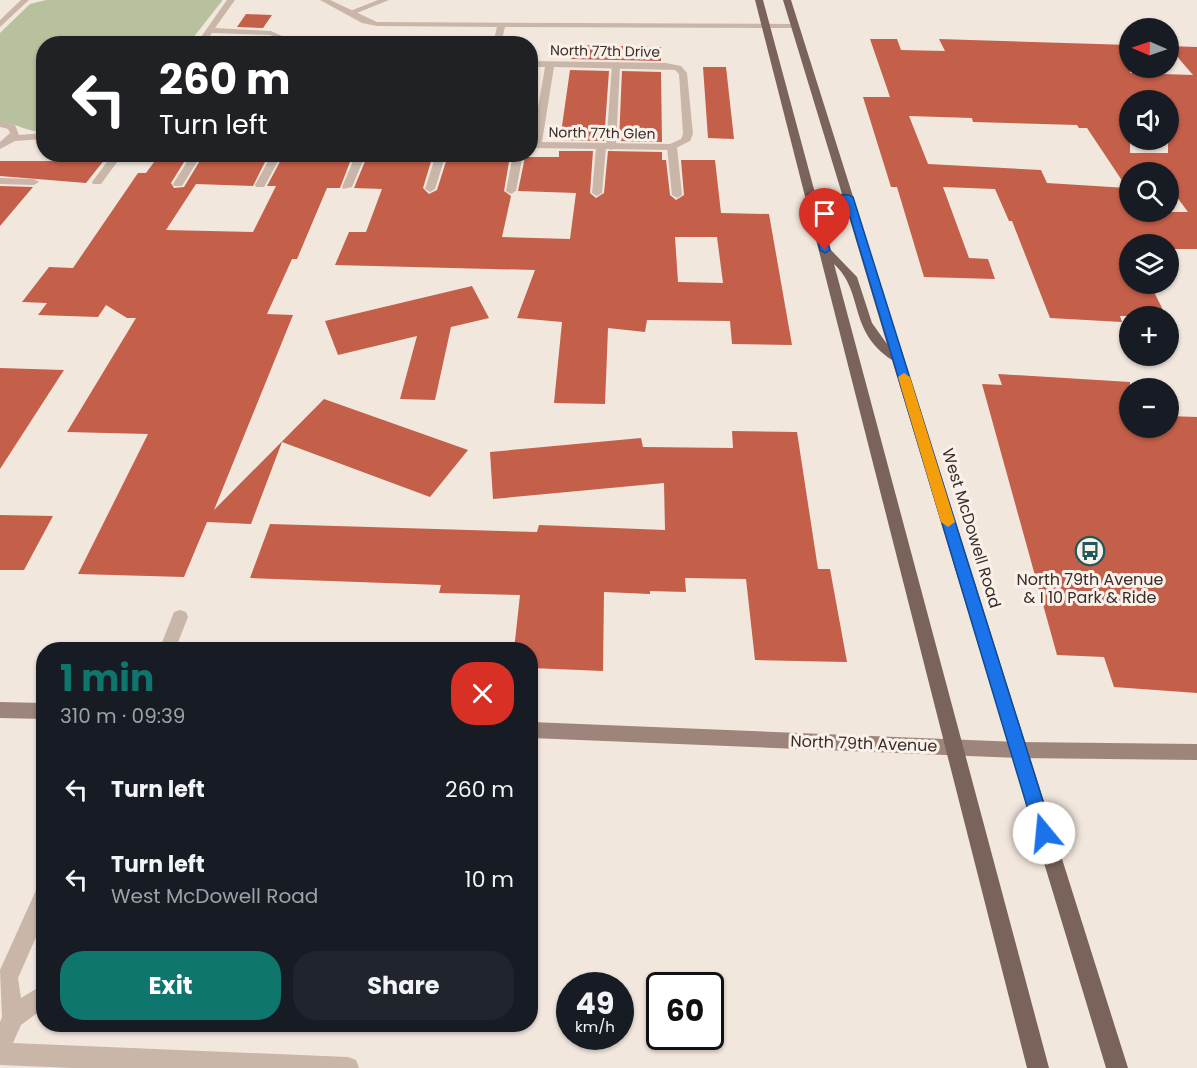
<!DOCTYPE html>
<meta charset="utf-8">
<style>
:root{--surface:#171b24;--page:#20242c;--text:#f1f3f6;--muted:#9ea1a6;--accent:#0f766e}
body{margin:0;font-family:Poppins,sans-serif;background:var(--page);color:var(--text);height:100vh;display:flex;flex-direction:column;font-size:22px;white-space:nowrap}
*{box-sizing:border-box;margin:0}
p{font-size:20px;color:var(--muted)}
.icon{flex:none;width:33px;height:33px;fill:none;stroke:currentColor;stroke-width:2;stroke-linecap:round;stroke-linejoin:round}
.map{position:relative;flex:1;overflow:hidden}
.details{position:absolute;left:36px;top:642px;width:502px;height:390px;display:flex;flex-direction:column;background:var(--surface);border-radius:24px;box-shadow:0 2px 4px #0004}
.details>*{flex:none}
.top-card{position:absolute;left:36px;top:36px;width:502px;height:126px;border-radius:24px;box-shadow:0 2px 4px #0004;background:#202124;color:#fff;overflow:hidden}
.needle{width:39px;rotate:272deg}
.tools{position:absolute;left:1119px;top:18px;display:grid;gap:12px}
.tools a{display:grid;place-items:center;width:60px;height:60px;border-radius:50%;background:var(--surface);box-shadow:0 2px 4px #0004;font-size:30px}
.speed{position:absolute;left:556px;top:972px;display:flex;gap:12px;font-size:30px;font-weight:700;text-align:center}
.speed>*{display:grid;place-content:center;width:78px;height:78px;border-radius:50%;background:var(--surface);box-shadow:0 2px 4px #0004;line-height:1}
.speed small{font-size:15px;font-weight:400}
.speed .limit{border:3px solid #111;border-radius:9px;background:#fff;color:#111}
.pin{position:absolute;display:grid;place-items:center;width:51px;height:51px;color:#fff;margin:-62px -26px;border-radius:50% 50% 50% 0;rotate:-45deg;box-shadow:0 0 6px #0007}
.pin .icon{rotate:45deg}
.me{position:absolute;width:66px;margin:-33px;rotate:343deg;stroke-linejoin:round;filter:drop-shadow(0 0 4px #0008)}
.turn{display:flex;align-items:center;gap:21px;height:126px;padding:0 24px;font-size:27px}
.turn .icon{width:78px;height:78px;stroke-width:2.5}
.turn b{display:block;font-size:42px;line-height:51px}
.round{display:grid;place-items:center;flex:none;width:63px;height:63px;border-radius:24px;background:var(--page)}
.headline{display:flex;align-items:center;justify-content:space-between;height:102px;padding:0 24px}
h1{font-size:36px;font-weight:700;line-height:45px;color:var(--accent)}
.button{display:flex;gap:12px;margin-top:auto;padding:12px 24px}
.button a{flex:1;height:69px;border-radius:24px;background:var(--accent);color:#fff;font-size:24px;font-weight:700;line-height:69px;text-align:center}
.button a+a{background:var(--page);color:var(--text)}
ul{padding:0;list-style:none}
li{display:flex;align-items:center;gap:18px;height:90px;padding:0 24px}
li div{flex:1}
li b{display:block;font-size:22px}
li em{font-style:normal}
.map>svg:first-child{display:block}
.green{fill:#b8c19d}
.building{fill:#c45f49;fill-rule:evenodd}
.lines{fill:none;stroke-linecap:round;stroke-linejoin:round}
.lane{fill:#cab6a9;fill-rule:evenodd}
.street{fill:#cab6a9;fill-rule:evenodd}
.secondary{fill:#9e857b;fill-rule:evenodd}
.primary{fill:#79635a;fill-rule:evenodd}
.route{fill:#1a73e8;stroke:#114b97;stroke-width:1.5}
.slow{fill:#f59e0b}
.labels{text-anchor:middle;stroke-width:6;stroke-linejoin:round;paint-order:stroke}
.far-street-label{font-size:14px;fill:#382d29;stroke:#faf1ea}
.street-label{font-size:16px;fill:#382d29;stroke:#faf1ea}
.poi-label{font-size:16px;fill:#382d29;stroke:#faf1ea}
</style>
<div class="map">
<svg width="1197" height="1068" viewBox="0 0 1197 1068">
<rect width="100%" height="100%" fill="#f2e7dd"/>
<!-- green -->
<path class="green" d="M46 0H222V1L189 43 44 44 43 132C26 132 17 123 0 122V33L30 4Z"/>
<!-- building -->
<path class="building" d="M246 14 272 15 263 28 237 27Z
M231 36 257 37 253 44H225Z
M870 39H897L901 50 945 51 939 39 1130 45V73L1193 75 1168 46 1197 47V249H1168V244H1130V286H1151L1166 316H1120L1122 322 1050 318 1012 221H1009L995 189 943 187 969 258 988 259 995 279 924 277 897 187H891L863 97H890ZM1130 98 1168 100V153H1130ZM909 116 972 118 973 122 1077 125 1079 128H1087L1127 188 1047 183 1041 170 928 164ZM1130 172H1168V185L1188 212H1130Z
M573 45 661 47V61L571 59Z
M703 67H726L734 139 708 138Z
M570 70 609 71 604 141 560 140Z
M622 71 661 72 662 142 619 141Z
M559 151H593L590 193 596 198 604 193 608 151 662 152V160H666L670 195 676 200 684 195 681 160H715L721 213 769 214 792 345 732 344 730 321 647 320 645 332 608 328 605 404 554 403 562 322 517 318 535 270 335 265 349 232H366L382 189 354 188 368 154 433 155 423 188 429 194 437 190 448 155 510 156 504 191 511 196 502 237 570 239 576 193 518 191 525 157H559ZM675 237H717L723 283 678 282Z
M80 154H109L86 183 0 176V161H75Z
M160 154H189L171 183 174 188 184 187 204 154H269L253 186 196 184 166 230 253 232 276 186H267L284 154H353L340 188H327L297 259H292L267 314 293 315 214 510 324 399 468 450 430 497 282 442 251 524 207 522 184 577 78 574 148 434 67 432 136 318H127L106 305 98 317 38 315 47 303 22 302 49 267 73 268 138 173H146Z
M0 186 33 187 0 226Z
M472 286 489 318 451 327 435 400 400 399 417 336 338 355 325 321Z
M0 368 64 370 0 469Z
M998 374 1130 382V428H1168V416L1197 417V693L1114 687 1104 657 1057 655 982 384 1002 385Z
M732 431 797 432 818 569H830L847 662 755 660 746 579 685 578 686 592 650 591V594L604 592 603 671 531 668V650H514L520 595 439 593 441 585 250 578 270 524 537 532 539 525 665 530 664 483 493 499 490 452 641 438 643 447 733 448Z
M0 515 53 516 24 570H0Z"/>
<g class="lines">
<!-- lane -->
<path class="lane" d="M378 0H389L352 15 345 13Z
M616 62 620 65 616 147 611 150 606 147 612 65Z
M601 144 606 147 602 193 597 196 592 193 596 147Z
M672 144 677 147 682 195 677 198 672 195 667 147Z
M113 154H123L101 184H93L92 182Z
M192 154H202L182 186H174L173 184Z
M272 154H282L264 187H256L255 185Z
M356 154H366L352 187 343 189 342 187Z
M436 154H446L435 189 430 192 425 189Z
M513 154H523L516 191 511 194 506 191Z
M0 178 34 179 39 182 34 185 0 184Z
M180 610 186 612 188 617 175 650H159L174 612Z"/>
<!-- street -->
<path class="street" d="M21 0H29L0 27V20Z
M227 0H235L215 28 271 31 300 44H288L270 35 212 33 204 44H196Z
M320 0H330L377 22 795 24 799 26 795 28 505 27 501 44H493L497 27 377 26 362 23Z
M531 61 666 63 681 66 687 73 693 134 690 141 672 150 531 148 545 67H531ZM554 67 675 70 679 74 683 134 681 139 670 144 542 142Z
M0 121 15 125 19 135 44 133V139L15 141 0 149V142L10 133 8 129 0 127Z
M44 885V919L18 978 21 998 44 984V1008L21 1025 13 1043 348 1057 356 1060 359 1068H72L0 1065V1022L2 1017 0 970 37 888Z"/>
<!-- secondary -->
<path class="secondary" d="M0 702 44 703V719L0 718Z
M531 722 1018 742 1197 744V760L1018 758 531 738Z"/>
<!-- primary -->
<path class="primary" d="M755 0H763L815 193 842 194 783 0H791L1128 1068H1106L892 360C847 330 865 293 834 264L1049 1068H1027ZM816 199 844 200 887 344 872 323 857 277 829 248Z"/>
</g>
<!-- route -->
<path class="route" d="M808 194 849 195 853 197 1053 833 1050 839 1044 841 1038 839 1035 833 845 200 817 199 830 250 825 253 820 250Z"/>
<!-- slow -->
<path class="slow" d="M904 373 910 377 955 522 948 527 941 522 898 377Z"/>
<!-- icons -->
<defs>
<g id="bus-ring" transform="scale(1.5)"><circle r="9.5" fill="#faf1ea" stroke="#1f5959" stroke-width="1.5"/><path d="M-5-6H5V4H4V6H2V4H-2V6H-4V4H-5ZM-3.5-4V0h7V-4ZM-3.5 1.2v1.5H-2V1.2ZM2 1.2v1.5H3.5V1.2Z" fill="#1f5959"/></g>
</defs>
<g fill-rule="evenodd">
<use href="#bus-ring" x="1090" y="551"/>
</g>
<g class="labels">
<!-- far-street labels -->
<g class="far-street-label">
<text transform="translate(605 51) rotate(1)" y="5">North 77th Drive</text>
<text transform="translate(602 133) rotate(1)" y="5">North 77th Glen</text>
</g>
<!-- street labels -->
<g class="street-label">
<text transform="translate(972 528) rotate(73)" y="6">West McDowell Road</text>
<text transform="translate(864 743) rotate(2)" y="6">North 79th Avenue</text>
</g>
<!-- poi labels -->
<g class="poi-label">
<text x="1090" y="585">North 79th Avenue<tspan x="1090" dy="18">&amp; I 10 Park &amp; Ride</tspan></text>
</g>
</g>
</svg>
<div class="tools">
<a><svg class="needle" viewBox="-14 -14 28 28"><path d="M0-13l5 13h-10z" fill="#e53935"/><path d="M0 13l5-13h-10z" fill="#9ea1a6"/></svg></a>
<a><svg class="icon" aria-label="sound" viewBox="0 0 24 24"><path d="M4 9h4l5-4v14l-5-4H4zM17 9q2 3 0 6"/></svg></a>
<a><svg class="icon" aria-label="search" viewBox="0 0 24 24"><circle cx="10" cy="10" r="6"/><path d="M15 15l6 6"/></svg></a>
<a><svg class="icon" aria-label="layers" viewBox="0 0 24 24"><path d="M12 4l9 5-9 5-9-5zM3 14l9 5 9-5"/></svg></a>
<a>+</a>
<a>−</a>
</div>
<div class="speed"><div>49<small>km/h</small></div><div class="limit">60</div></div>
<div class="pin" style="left:825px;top:250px;background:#d93025"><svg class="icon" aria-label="arrive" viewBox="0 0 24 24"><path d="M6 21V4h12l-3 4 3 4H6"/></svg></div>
<svg class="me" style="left:1044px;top:833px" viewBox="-20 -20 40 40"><circle r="19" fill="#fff"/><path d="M0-13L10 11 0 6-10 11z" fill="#1a73e8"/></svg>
<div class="top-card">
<div class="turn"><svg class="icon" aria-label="left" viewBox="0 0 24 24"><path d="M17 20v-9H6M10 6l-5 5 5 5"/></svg><div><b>260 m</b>Turn left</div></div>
</div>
<section class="details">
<div class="headline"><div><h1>1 min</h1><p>310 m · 09:39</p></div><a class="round" style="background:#d93025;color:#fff"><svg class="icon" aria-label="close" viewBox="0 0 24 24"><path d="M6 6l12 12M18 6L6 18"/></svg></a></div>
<ul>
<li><svg class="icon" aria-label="left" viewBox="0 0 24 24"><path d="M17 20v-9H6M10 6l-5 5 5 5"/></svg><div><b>Turn left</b></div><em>260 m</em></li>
<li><svg class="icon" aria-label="left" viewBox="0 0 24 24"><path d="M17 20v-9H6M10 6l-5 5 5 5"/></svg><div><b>Turn left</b><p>West McDowell Road</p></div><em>10 m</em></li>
</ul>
<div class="button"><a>Exit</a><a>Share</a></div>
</section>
</div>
